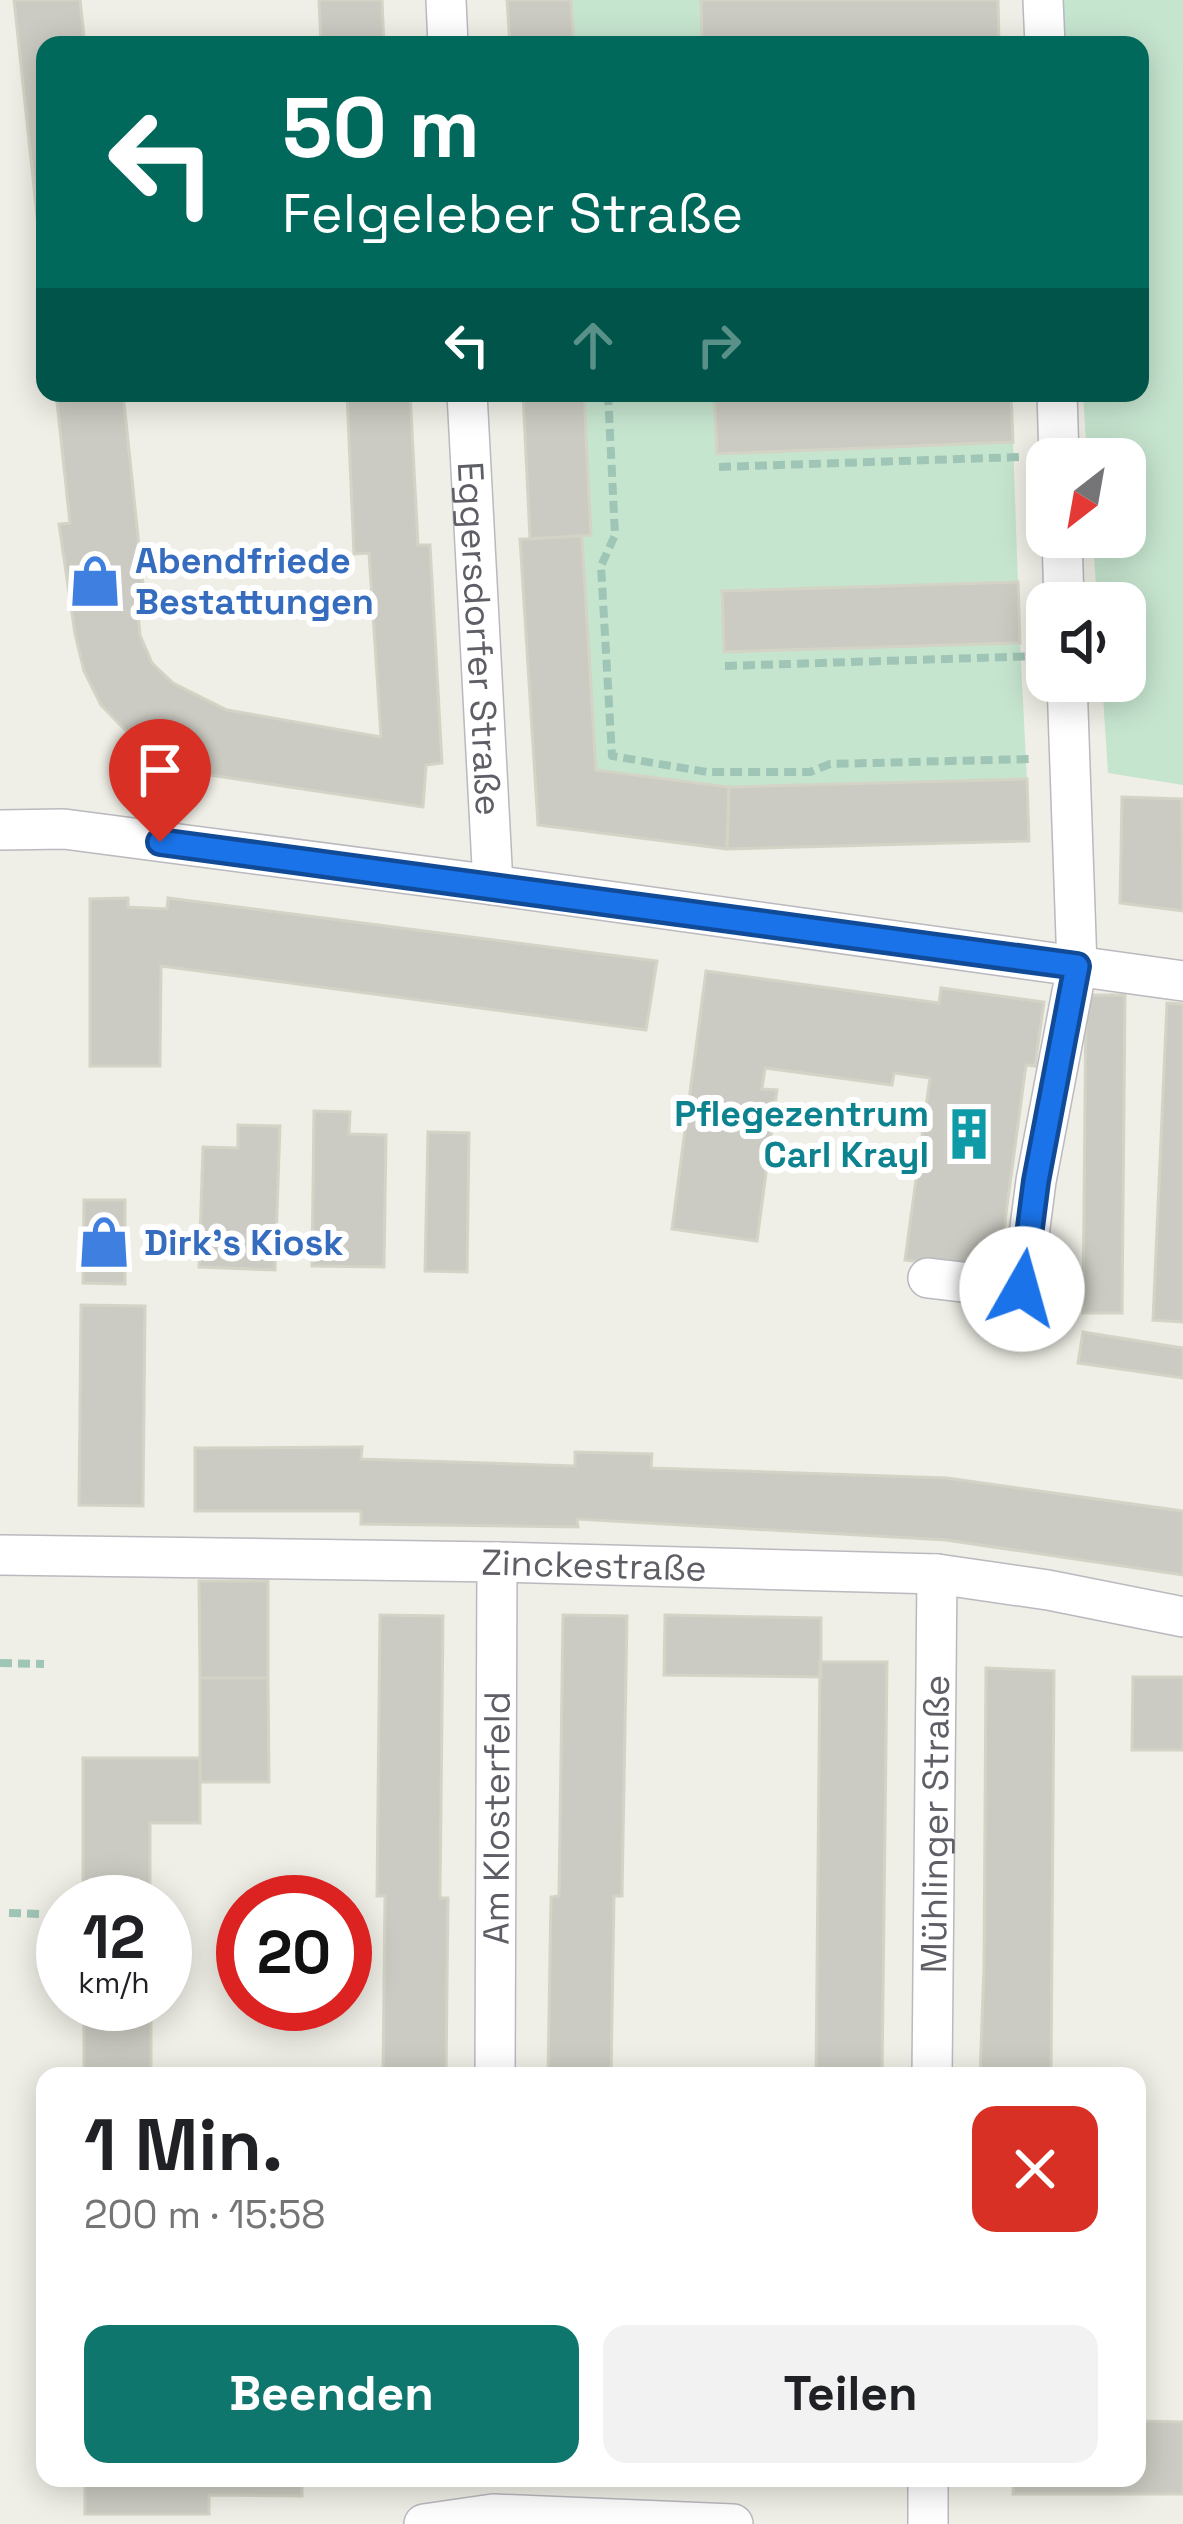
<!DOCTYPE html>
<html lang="de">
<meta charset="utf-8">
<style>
:root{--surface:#fff;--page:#f2f2f2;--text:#202124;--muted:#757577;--accent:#0f766e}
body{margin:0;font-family:"Space Grotesk",sans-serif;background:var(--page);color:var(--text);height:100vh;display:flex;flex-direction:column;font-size:45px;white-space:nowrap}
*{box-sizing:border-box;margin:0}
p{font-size:39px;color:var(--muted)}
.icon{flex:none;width:66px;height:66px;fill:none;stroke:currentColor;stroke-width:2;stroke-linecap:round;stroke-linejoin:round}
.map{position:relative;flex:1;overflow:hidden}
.drawer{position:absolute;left:36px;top:2067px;width:1110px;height:420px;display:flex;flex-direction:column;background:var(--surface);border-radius:24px;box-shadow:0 6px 30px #0003}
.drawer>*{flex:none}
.banner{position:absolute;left:36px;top:36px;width:1113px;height:366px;border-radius:24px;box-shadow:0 6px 30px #0003;background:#00695c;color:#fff;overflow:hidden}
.needle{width:78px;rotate:211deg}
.fabs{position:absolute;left:1026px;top:438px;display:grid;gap:24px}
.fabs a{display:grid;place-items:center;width:120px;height:120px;border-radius:24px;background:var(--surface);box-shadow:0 6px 30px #0003;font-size:60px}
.speed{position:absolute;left:36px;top:1875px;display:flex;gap:24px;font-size:60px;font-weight:700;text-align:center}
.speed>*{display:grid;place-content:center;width:156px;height:156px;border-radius:50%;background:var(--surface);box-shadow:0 6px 30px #0003;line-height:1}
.speed small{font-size:30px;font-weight:400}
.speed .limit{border:18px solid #d22;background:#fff;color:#111}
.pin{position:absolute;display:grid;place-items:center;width:102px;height:102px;color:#fff;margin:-123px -51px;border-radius:50% 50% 50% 0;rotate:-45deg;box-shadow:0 0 12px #0007}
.pin .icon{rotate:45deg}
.me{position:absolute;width:132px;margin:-66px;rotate:7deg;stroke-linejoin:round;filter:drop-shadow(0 0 9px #0008)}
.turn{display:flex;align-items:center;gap:42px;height:252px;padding:0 48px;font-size:54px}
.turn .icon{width:156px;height:156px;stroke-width:2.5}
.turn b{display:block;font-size:84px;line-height:102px}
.lanes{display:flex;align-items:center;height:114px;padding:0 48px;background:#0003;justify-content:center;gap:60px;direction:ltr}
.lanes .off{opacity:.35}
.round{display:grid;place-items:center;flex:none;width:126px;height:126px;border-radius:24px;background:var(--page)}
.headline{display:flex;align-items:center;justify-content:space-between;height:204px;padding:0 48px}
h1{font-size:72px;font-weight:700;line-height:90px}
.action{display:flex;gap:24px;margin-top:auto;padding:24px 48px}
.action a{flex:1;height:138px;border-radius:24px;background:var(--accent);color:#fff;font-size:48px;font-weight:700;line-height:138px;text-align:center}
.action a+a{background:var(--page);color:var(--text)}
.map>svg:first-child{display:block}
.green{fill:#c6e5cf}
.building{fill:#cbcbc3;stroke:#d4d4c6;stroke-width:3}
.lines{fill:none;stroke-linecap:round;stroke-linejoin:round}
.minor-casing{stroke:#b9b9bf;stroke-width:42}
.path{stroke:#9fc5b6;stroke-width:8;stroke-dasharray:12 6;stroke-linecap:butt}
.minor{stroke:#fff;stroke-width:39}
.route-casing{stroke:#114b97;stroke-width:30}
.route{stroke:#1a73e8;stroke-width:21}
.labels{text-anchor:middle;stroke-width:12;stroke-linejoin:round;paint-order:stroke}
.shop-label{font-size:36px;font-weight:bold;fill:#366cbe;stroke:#fff;text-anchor:start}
.street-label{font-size:36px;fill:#5e5f66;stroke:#fff}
.culture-label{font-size:36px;font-weight:bold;fill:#0d838f;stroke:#fff;text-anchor:end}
</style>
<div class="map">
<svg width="1183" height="2524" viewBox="0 0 1183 2524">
<rect width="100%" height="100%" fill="#efefe7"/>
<!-- green -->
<path class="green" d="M571 0H701L702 45H574Z
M1057 0H1183V785L1108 773 1102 681H1125V603H1097L1093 537H1125V459H1087L1083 393H1140V45H1060Z
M584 393H714L717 454 1013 442 1018 582 723 591 724 651 1020 643 1027 779 729 787 596 770 582 536 591 535Z"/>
<!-- building -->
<path class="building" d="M14 0H80L85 45H45V291Z
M319 0H382L384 45H321Z
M507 0H571L574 45H510Z
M701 0H998L999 45H702Z
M56 393H123L145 603 137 605 140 635 152 663 173 683 227 710 381 737 369 553 354 554 347 393H410L418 545H430L442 763 426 765 423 807 203 774 170 760 133 738 101 705 84 671 75 634 59 524 70 523Z
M523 393H584L591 535 530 539Z
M1011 393 1013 442 717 454 714 394Z
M582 536 596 770 729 787 727 849 538 825 520 539Z
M1018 582 1020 643 724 652 722 591Z
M1027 779 1029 841 727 849 729 787Z
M1122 797 1182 799 1183 911 1120 903Z
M128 898V907L167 909 168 898 657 961 646 1030 161 966 160 1066H90V899Z
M706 971 939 1003 941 988 1044 1002 1035 1066 1026 1065 998 1273 905 1260 930 1078 894 1073 892 1085 765 1068 762 1089 777 1090 757 1241 672 1229Z
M1086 995H1125L1122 1313H1083Z
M1167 1003 1183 1004V1322L1153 1320Z
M314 1111 350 1112 349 1134 386 1135 384 1267 312 1266Z
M238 1125 280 1126 275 1270 199 1267 203 1147 238 1148Z
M428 1132 469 1133 467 1272 425 1271Z
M84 1200H125V1284L83 1283Z
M81 1305 145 1306 143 1506 79 1505Z
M1083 1332 1183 1348V1378L1078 1363Z
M362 1447 361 1459 575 1466V1452L652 1454 651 1468 947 1478 1183 1511V1575L946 1540 577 1519 578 1527 361 1524V1511H195V1448Z
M199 1581H268V1678H200Z
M380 1615 443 1616 440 1898H448L446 2076H383L385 1896H377Z
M563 1615 627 1616 622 1896H614L611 2076H548L551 1897 559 1896Z
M665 1615 821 1618V1677L664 1675Z
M820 1662H887L882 2076H816Z
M986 1668 1054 1671 1051 2076H980L984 1966Z
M1133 1677H1183V1750H1132Z
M200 1678H268L269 1782H200Z
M83 1758H200V1823H150V1902H83Z
M84 2004H151V2076H84Z
M1137 2421 1183 2422V2494H1013L1014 2478H1137Z
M85 2478H302V2496L209 2495V2514H85Z"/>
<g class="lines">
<!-- minor casing -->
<g class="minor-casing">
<g id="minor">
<path d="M446 0 448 45"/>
<path d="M1043 0 1045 45"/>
<path id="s1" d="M467 393 493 885"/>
<path d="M1057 393 1059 459"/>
<path d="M1062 537 1064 603"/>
<path d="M0 830 64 829 493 885 1183 981"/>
<path d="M928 1278 1022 1289 1036 1181 1077 966 1067 681"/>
<path id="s2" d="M0 1555 497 1562 937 1574 1048 1590 1183 1617"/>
<path id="s3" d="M495 2076 497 1562"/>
<path id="s4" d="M932 2076 937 1574"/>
<path d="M424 2524 493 2514 733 2524"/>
<path d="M928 2524V2478"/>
</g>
</g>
<!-- path -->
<path class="path" d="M608 393 615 535 601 566 612 756 707 772H810L830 764 1032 759
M719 467 1021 457
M725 666 1040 656
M0 1663 44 1664
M9 1913 42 1914"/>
<!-- minor -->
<use href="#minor" class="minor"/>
</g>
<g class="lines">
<!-- route casing -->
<g class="route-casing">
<path id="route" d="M160 842 1077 966 1036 1181 1022 1289"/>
</g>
<!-- route -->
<use href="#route" class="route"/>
</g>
<!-- icons -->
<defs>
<g id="shop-bare" transform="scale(4.14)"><path d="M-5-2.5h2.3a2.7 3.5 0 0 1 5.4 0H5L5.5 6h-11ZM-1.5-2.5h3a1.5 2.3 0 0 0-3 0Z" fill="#3f7fe0" stroke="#fff" stroke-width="2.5" paint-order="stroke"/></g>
<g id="building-bare" transform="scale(4.14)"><path d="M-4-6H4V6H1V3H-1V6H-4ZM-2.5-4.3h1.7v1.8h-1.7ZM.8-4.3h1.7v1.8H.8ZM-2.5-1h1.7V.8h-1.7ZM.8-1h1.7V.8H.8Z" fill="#0f9aa8" stroke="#fff" stroke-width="2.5" paint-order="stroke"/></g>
</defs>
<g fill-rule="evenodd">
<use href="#shop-bare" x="95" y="581"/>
<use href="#building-bare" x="969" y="1134"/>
<use href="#shop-bare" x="104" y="1242"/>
</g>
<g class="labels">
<!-- shop labels -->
<g class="shop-label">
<text x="135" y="573">Abendfriede<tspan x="135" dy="41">Bestattungen</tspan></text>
<text x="144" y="1255">Dirk's Kiosk</text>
</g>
<!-- street labels -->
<g class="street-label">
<text dy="13" stroke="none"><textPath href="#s1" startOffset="246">Eggersdorfer Straße</textPath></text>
<text dy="13" stroke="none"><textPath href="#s2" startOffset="594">Zinckestraße</textPath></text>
<text dy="13" stroke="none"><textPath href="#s3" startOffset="258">Am Klosterfeld</textPath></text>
<text dy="13" stroke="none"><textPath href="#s4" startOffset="252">Mühlinger Straße</textPath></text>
</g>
<!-- culture labels -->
<g class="culture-label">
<text x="929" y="1126">Pflegezentrum<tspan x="929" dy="41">Carl Krayl</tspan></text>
</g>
</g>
</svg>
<div class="fabs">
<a><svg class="needle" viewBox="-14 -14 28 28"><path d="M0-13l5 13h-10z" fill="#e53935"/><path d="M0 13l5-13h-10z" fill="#757577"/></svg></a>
<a><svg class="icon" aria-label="sound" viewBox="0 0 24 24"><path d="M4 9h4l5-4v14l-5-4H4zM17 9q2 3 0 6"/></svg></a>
</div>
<div class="speed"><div>12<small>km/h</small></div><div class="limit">20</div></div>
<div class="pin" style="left:160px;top:842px;background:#d93025"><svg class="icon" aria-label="arrive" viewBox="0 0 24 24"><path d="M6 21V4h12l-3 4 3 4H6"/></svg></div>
<svg class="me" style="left:1022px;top:1289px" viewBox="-20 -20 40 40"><circle r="19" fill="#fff"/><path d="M0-13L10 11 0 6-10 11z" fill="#1a73e8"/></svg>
<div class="banner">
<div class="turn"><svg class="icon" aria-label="left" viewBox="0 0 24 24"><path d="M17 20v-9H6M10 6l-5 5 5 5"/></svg><div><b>50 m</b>Felgeleber Straße</div></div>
<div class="lanes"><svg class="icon" aria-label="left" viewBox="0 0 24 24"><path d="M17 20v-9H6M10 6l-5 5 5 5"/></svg><svg class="icon off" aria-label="ahead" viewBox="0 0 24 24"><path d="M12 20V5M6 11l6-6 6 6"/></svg><svg class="icon off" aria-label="right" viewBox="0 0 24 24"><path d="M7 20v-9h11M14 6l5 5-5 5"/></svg></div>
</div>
<section class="drawer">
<div class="headline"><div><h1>1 Min.</h1><p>200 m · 15:58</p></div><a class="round" style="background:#d93025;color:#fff"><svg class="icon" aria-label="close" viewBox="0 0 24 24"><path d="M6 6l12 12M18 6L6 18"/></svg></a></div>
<div class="action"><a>Beenden</a><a>Teilen</a></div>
</section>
</div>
